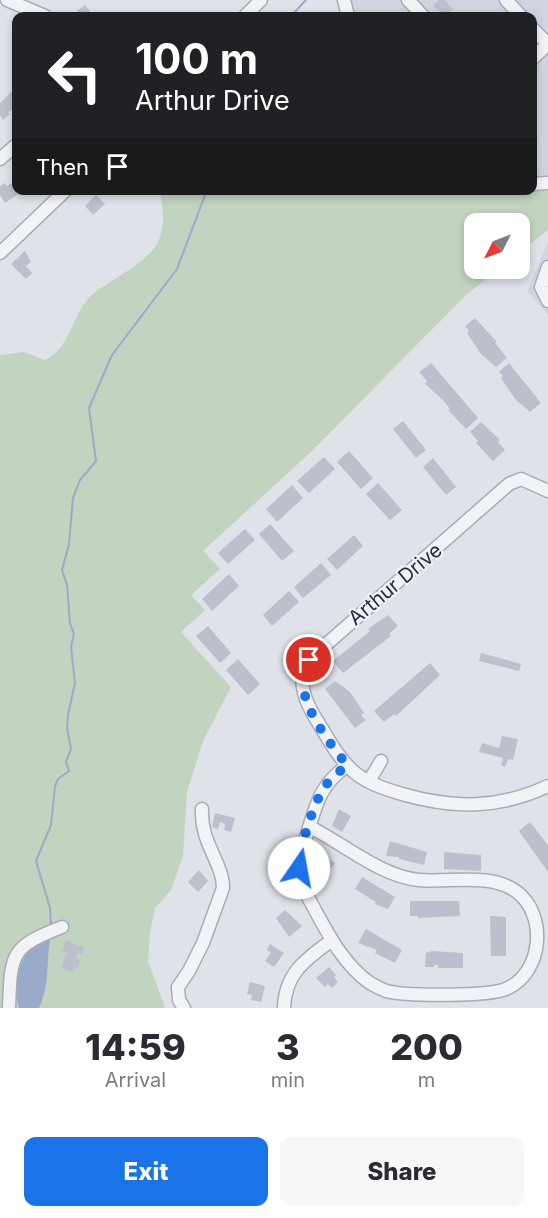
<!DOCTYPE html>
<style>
:root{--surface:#fff;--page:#f7f7f7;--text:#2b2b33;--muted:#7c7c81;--accent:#1a73e8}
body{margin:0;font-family:Inter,sans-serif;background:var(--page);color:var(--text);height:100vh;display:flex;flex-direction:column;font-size:22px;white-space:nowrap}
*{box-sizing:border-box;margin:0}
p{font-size:20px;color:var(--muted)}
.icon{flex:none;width:33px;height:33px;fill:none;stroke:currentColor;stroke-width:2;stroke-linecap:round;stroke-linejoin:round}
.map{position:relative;height:1008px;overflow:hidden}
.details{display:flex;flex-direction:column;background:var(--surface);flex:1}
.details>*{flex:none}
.top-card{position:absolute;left:12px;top:12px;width:525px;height:183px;border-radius:12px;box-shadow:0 3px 9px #0003;background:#202124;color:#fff;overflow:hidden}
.needle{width:39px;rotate:228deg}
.tools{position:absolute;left:464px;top:213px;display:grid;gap:12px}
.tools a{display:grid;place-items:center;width:66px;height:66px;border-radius:12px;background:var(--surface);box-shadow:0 3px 9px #0003;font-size:30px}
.pin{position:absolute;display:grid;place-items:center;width:51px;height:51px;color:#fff;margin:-26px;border:3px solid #fff;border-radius:50%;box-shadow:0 2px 6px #0007}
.me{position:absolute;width:66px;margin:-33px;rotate:12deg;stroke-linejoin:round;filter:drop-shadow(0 0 4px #0008)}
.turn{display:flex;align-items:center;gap:21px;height:126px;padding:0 24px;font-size:27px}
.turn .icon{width:78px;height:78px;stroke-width:2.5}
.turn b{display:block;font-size:42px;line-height:51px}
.then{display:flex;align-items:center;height:57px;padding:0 24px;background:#0003;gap:12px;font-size:22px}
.eta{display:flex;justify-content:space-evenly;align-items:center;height:102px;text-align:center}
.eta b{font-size:36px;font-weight:800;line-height:42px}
.primary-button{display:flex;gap:12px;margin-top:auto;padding:12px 24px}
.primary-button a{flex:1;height:69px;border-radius:12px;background:var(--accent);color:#fff;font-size:24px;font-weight:800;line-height:69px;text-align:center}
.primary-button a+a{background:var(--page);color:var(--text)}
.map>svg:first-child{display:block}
.built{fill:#d1d4de}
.green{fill:#c2d3c0}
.water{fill:#99aacb}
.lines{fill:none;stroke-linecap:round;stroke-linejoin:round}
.stream{stroke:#99aacb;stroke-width:2}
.building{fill:#bcc0cc}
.minor-casing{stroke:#a8acb7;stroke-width:15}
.minor{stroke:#f2f3f7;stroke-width:12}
.route{stroke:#1a73e8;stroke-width:10;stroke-dasharray:0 18}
.labels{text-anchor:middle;stroke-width:4.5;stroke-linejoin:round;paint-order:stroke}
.street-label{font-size:20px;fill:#272d41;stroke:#eff1f6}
</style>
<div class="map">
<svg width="548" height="1008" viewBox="0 0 548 1008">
<rect width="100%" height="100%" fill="#dfe2e9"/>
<!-- built -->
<path class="built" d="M349 0H548V179L533 178 532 16H354Z
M548 242V315L527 291Z"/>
<!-- green -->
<path class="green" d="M548 183V230L519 253V224H474V268L499 269 466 295 313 450 203 551 220 569 191 595 205 610 181 632 231 687 203 741 187 792 183 856 171 890 155 908 150 933 148 961 165 1008H0V355L24 352 45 360C73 346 71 313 92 295 108 281 147 263 157 244 166 226 163 210 160 191L532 190 533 184Z"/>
<!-- water -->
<path class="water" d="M50 939C46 964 50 984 39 1008H19C12 982 20 943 50 939Z"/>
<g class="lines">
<!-- stream -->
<path class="stream" d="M291 16 306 0
M51 927 50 908 36 861 51 825 55 786 58 779 69 771 66 762 71 749 67 728 68 715 75 683 71 647 74 634 70 623 67 585 62 570 69 544 73 498 80 480 96 461 89 408 112 355 177 269 207 190"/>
</g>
<!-- building -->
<path class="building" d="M439 0H445L453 9 444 16 433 6Z
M85 5 89 10 93 16H81L77 11Z
M11 92 16 99V108L8 112 10 114 3 120 0 115V103Z
M16 180V190H24L5 203 0 195V186L5 183 7 186Z
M96 195 105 204 93 215 85 206Z
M25 251 31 262 26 266 32 273 26 279 11 264Z
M475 318 497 342 495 343 507 358 496 367 481 354 467 333 469 331 465 326Z
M431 363 478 418 466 429 448 410 450 409 443 400 425 384 427 381 419 372Z
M509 363 541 403 530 412 515 399 501 378 503 376 499 372Z
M403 421 426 450 416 458 393 429Z
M481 422 500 440 498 442 505 450 493 461 476 443 478 441 470 432Z
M349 451 373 478 361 489 337 462Z
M324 457 335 469 309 493 297 481Z
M433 458 456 487 446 495 423 467Z
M378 483 402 510 390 520 366 494Z
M292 485 303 498 277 522 266 509Z
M270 524 294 551 282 561 259 534Z
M245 529 255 540 228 564 218 553Z
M354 535 363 546 337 570 327 559Z
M321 563 331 575 303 598 294 587Z
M229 574 239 586 212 611 202 599Z
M289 591 299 602 272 626 263 615Z
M388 615 398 626 389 634 391 636 343 673 333 661 370 631 368 629Z
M208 626 231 653 220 663 196 636Z
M481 653 521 664 519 671 479 661Z
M238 659 260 684 248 695 226 670Z
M430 663 440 675 396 716 394 714 384 722 374 711Z
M335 681 350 692 364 713 361 715 366 720 355 728 325 689Z
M502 736 518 739 513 760 508 759 505 767 501 765 503 758 479 752 482 743 499 748Z
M339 809 351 816 342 832 332 826Z
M215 813 235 818 231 832 224 830 225 824 220 822 218 829 212 827Z
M530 822 548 845V872L519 831Z
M390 841 427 852 424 865 399 859V857L386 856Z
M444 852 481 855V871L444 869Z
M324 856 335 863 326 876 322 874 319 879 314 876Z
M199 870 208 881 198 892 188 882Z
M362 877 395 897 388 909 374 904 376 902 355 889Z
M410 901H459L460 916 418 918V916H410Z
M285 910 302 926 289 937 276 918Z
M490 916 506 917V956H491Z
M366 929 402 950 395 963 375 953 377 950 358 943Z
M66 940 84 948 82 955 78 953 76 958 81 960 78 968 74 967 72 972 61 967 67 952 62 951Z
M270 944 284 953 274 967 265 961 271 953 267 950Z
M432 951 463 953V968H438V965H434V967H425L426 953Z
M329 967 336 975 334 977 338 982 332 988 328 984 325 987 316 978Z
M250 982 265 986 261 1002 251 1000 252 995 247 994Z"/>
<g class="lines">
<!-- minor casing -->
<g class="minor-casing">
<path id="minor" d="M7 0 45 16
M344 0 348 16
M408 0 423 16
M506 0 521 16
M245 16 261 0
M532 28 548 44
M532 59 548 44
M0 159 16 145
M532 184 548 183
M0 253 66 190
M548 267 541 287 548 301
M548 491 521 479 509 484 313 656C295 676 303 698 316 719 327 736 337 757 353 771 366 783 385 789 402 794 454 809 499 809 548 786
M369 781 381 761
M310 827C344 844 380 876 419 880 449 883 491 872 517 892 547 915 543 971 508 988 492 997 405 996 386 991 381 989 375 986 370 983 342 964 325 928 309 899 293 871 302 850 311 821 315 810 318 797 325 788 330 779 339 772 347 765
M9 1008C11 954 10 947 62 927
M184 1008 179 1000 178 987 189 971 203 943 223 888C223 862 200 843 202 809
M284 1008C285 973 306 959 332 940"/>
</g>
<!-- minor -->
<use href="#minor" class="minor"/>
</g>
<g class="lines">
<!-- route -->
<path class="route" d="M299 868C299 849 313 806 323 789 329 780 339 772 347 765 328 741 287 690 309 660"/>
</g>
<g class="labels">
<!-- street labels -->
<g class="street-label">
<text transform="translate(395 584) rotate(-40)" y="7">Arthur Drive</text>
</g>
</g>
</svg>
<div class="tools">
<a><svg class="needle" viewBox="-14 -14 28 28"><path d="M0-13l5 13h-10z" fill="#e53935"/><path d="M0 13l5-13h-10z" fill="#7c7c81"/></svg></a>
</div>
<div class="pin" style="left:309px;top:660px;background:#d93025"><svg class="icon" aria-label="arrive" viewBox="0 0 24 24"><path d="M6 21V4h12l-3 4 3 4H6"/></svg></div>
<svg class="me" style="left:299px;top:868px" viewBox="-20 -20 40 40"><circle r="19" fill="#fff"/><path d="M0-13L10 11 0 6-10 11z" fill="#1a73e8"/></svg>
<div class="top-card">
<div class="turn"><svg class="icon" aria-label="left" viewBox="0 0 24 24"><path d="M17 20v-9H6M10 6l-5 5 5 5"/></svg><div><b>100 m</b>Arthur Drive</div></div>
<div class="then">Then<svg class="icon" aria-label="arrive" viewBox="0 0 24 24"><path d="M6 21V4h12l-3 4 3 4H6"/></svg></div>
</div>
</div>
<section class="details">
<div class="eta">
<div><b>14:59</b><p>Arrival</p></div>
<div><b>3</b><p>min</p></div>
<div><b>200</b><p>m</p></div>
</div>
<div class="primary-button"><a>Exit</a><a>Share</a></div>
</section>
